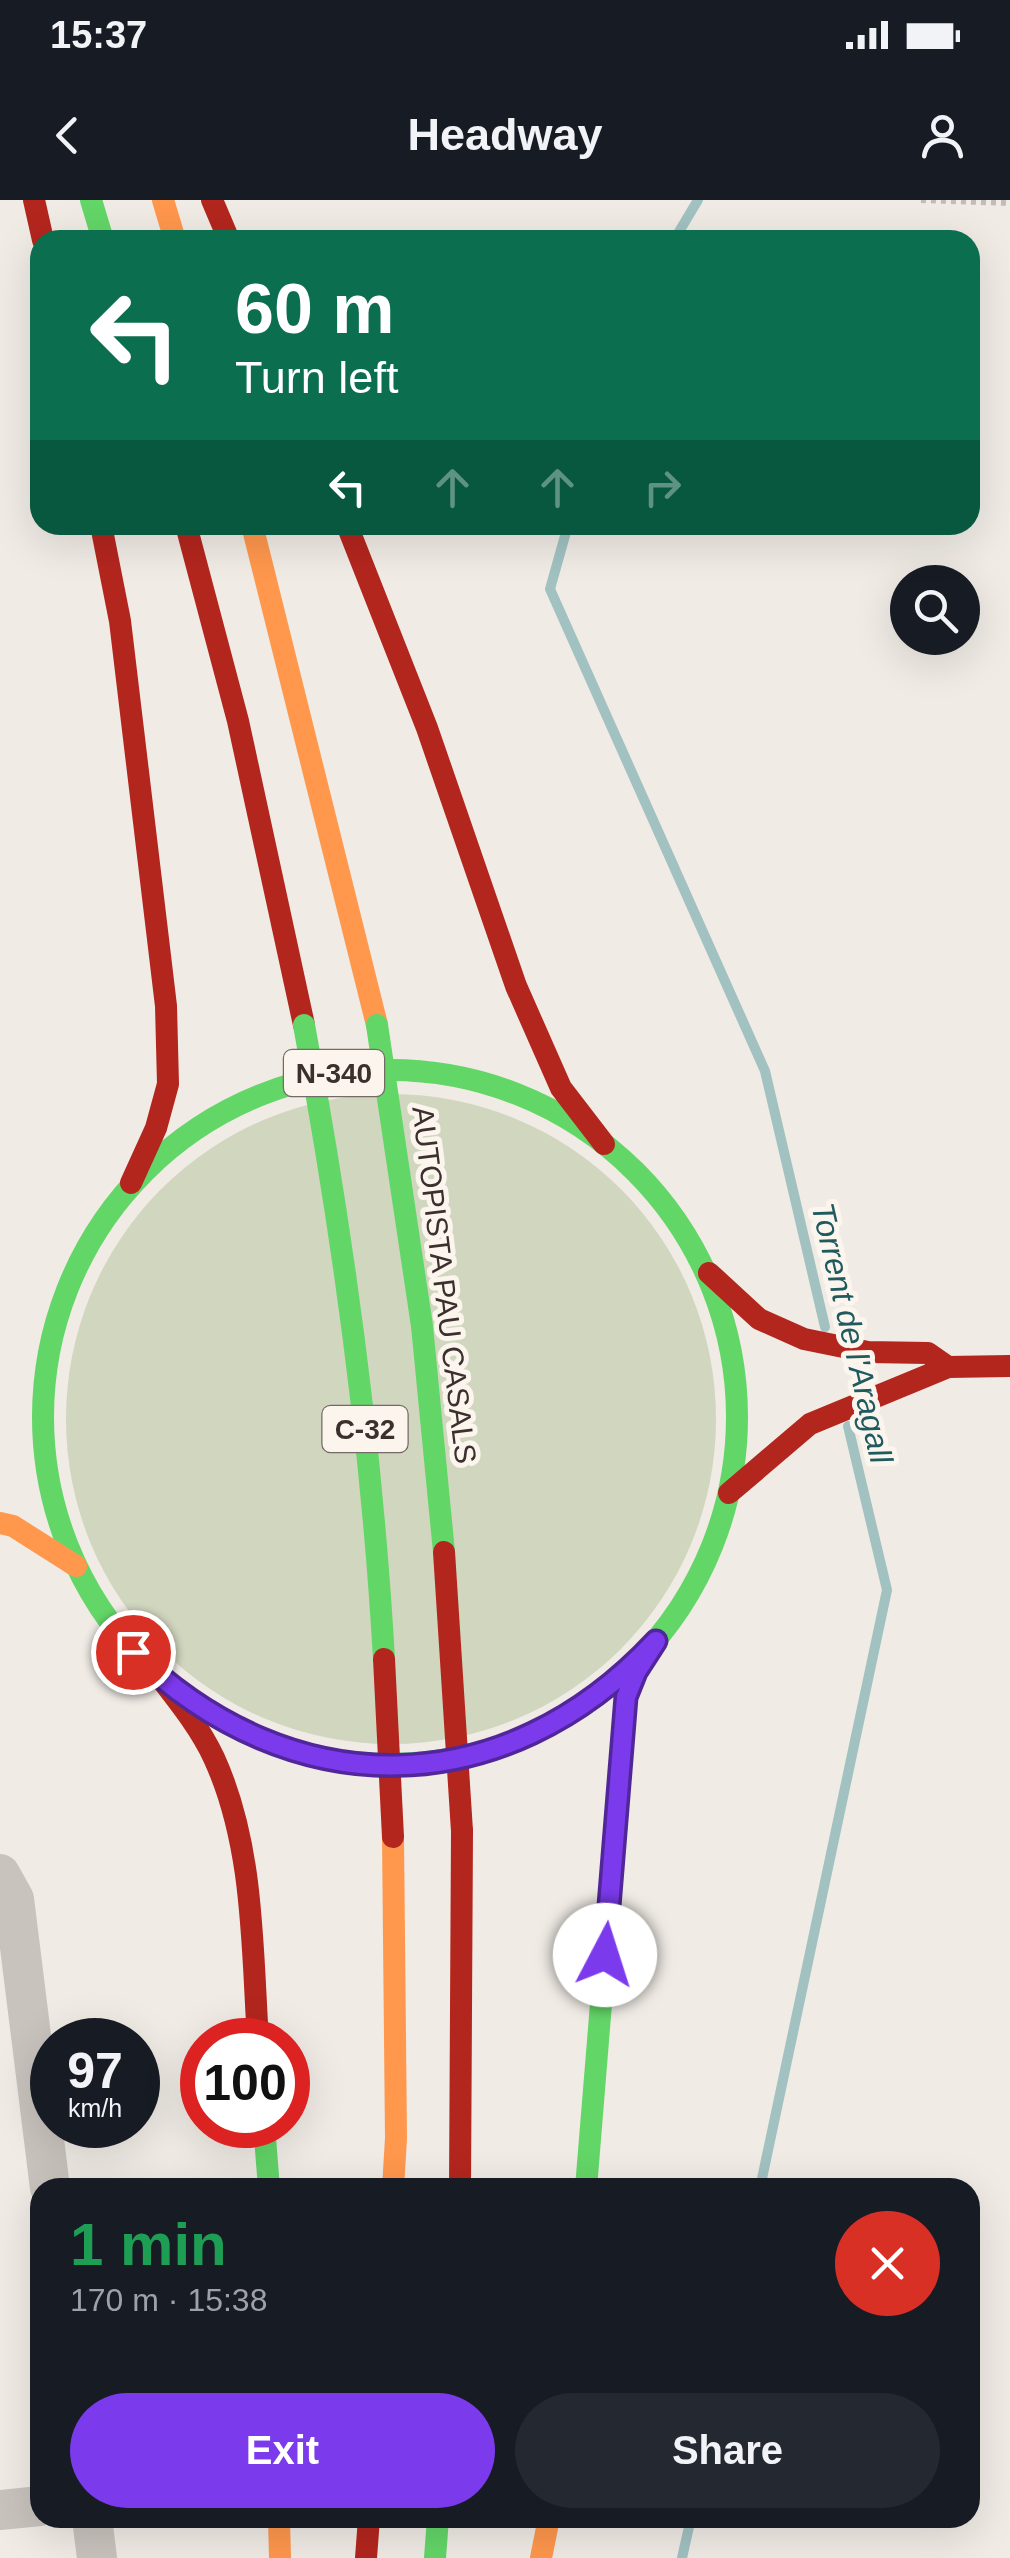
<!DOCTYPE html>
<meta charset="utf-8">
<style>
:root{--surface:#171b24;--page:#242831;--text:#f1f3f6;--muted:#9ea1a6;--accent:#7c3aed}
body{margin:0;font-family:Helvetica,sans-serif;background:var(--page);color:var(--text);height:100vh;display:flex;flex-direction:column;font-size:38px;white-space:nowrap}
*{box-sizing:border-box;margin:0}
p{font-size:32px;color:var(--muted)}
.icon{flex:none;width:55px;height:55px;fill:none;stroke:currentColor;stroke-width:2;stroke-linecap:round;stroke-linejoin:round}
.map{position:relative;flex:1;overflow:hidden}
.drawer{position:absolute;left:30px;top:1978px;width:950px;height:350px;display:flex;flex-direction:column;background:var(--surface);border-radius:30px;box-shadow:0 10px 40px #0002}
.drawer>*{flex:none}
.hud{position:absolute;left:30px;top:30px;width:950px;height:305px;border-radius:30px;box-shadow:0 10px 40px #0002;background:#0b6e4f;color:#fff;overflow:hidden}
.tools{position:absolute;left:890px;top:365px;display:grid;gap:20px}
.tools a{display:grid;place-items:center;width:90px;height:90px;border-radius:50%;background:var(--surface);box-shadow:0 10px 40px #0002;font-size:50px}
.speed{position:absolute;left:30px;top:1818px;display:flex;gap:20px;font-size:50px;font-weight:700;text-align:center}
.speed>*{display:grid;place-content:center;width:130px;height:130px;border-radius:50%;background:var(--surface);box-shadow:0 10px 40px #0002;line-height:1}
.speed small{font-size:25px;font-weight:400}
.speed .limit{border:15px solid #d22;background:#fff;color:#111}
.pin{position:absolute;display:grid;place-items:center;width:85px;height:85px;color:#fff;margin:-42px;border:5px solid #fff;border-radius:50%;box-shadow:0 2px 10px #0007}
.me{position:absolute;width:110px;margin:-55px;rotate:5deg;stroke-linejoin:round;filter:drop-shadow(0 0 8px #0008)}
.turn{display:flex;align-items:center;gap:35px;height:210px;padding:0 40px;font-size:45px}
.turn .icon{width:130px;height:130px;stroke-width:2.5}
.turn b{display:block;font-size:70px;line-height:85px}
.lanes{display:flex;align-items:center;height:95px;padding:0 40px;background:#0003;justify-content:center;gap:50px;direction:ltr}
.lanes .off{opacity:.35}
.round{display:grid;place-items:center;flex:none;width:105px;height:105px;border-radius:52px;background:var(--page)}
.summary{display:flex;align-items:center;justify-content:space-between;height:170px;padding:0 40px}
h1{font-size:60px;font-weight:700;line-height:75px;color:#1e9e55}
.action{display:flex;gap:20px;margin-top:auto;padding:20px 40px}
.action a{flex:1;height:115px;border-radius:60px;background:var(--accent);color:#fff;font-size:40px;font-weight:700;line-height:115px;text-align:center}
.action a+a{background:var(--page);color:var(--text)}
.status{display:flex;justify-content:space-between;align-items:center;height:70px;padding:0 50px;background:var(--surface);direction:ltr}
.status svg{height:28px;fill:currentColor}
header{display:flex;justify-content:space-between;align-items:center;height:130px;padding:0 40px;background:var(--surface);font-size:45px;font-weight:700}
.map>svg:first-child{display:block}
.green{fill:#d1d6bf}
.lines{fill:none;stroke-linecap:round;stroke-linejoin:round}
.stream{stroke:#a1c2c1;stroke-width:10}
.path{stroke:#c2bbb6;stroke-width:6;stroke-dasharray:5 5;stroke-linecap:butt}
.street{stroke:#c9c3be;stroke-width:40}
.fast{stroke:#63d668;stroke-width:22}
.slow{stroke:#ff974d;stroke-width:22}
.jam{stroke:#b3261e;stroke-width:22}
.fast-bridge{stroke:#63d668;stroke-width:22}
.jam-bridge{stroke:#b3261e;stroke-width:22}
.route-casing{stroke:#51269a;stroke-width:25}
.route{stroke:#7c3aed;stroke-width:18}
.labels{text-anchor:middle;stroke-width:10;stroke-linejoin:round;paint-order:stroke}
.shield{fill:#fbf5ee;stroke:#756b66;stroke-width:2.5}
.shield-label{font-size:28px;font-weight:bold;fill:#3b302b}
.street-label{font-size:30px;fill:#3b302b;stroke:#fbf5ee}
.water-label{font-size:32px;font-style:italic;fill:#1f5a5e;stroke:#fbf5ee}
</style>
<div class="status"><b>15:37</b><svg viewBox="0 0 49 12"><path d="M0 12V9h3v3zM5 12V6h3v6zM10 12V3h3v9zM15 12V0h3v12zM26 1h20v11H26zM47 4h2v5h-2z"/></svg></div>
<header><svg class="icon" aria-label="back" viewBox="0 0 24 24"><path d="M15 5l-7 7 7 7"/></svg>Headway<svg class="icon" aria-label="person" viewBox="0 0 24 24"><circle cx="12" cy="8" r="4"/><path d="M4 21q1-7 8-7t8 7"/></svg></header>
<div class="map">
<svg width="1010" height="2358" viewBox="0 0 1010 2358">
<rect width="100%" height="100%" fill="#f0ebe5"/>
<!-- green -->
<path class="green" d="M66 1219a325 325 0 1 1 650 0a325 325 0 1 1-650 0Z"/>
<g class="lines">
<!-- stream -->
<path class="stream" d="M674 40 698 0
M568 325 550 389 765 871 825 1127
M760 1988 887 1390 848 1226
M682 2358 691 2318"/>
<!-- path -->
<path class="path" d="M921 0 1010 3"/>
<!-- street -->
<path class="street" d="M0 1674 14 1699 50 1988
M0 2310 40 2306
M92 2318 97 2358"/>
<!-- fast -->
<path class="fast" d="M91 0 103 40
M43 1217a347 347 0 1 1 694 0a347 347 0 1 1-694 0Z
M264 1925 269 1988
M586 1988 626 1497 636 1472 657 1441
M435 2358 438 2318"/>
<!-- slow -->
<path class="slow" d="M163 0 175 40
M252 325 377 825
M0 1323 13 1326 76 1366
M393 1637 396 1938 393 1988
M279 2318 280 2358
M541 2358 549 2318"/>
<!-- jam -->
<path class="jam" d="M34 0 43 40
M212 0 229 40
M101 325 120 421 166 806 168 884 156 928 131 983
M186 325 238 521 304 825
M347 325 427 528 516 786 561 888 604 944
M709 1073 759 1119 804 1139 868 1152 928 1153 948 1167
M729 1293 810 1224 948 1167 1010 1166
M158 1475C179 1502 200 1528 214 1558 254 1645 252 1747 258 1840
M460 1988 462 1631
M366 2358 369 2318"/>
<!-- fast-bridge -->
<path class="fast-bridge" d="M304 825C343 1035 372 1246 384 1459
M377 825 422 1126 444 1352"/>
<!-- jam-bridge -->
<path class="jam-bridge" d="M444 1352 462 1631
M384 1459 393 1637"/>
</g>
<g class="lines">
<!-- route casing -->
<g class="route-casing">
<path id="route" d="M133 1452C292 1606 504 1604 656 1441L636 1472 626 1497 605 1755"/>
</g>
<!-- route -->
<use href="#route" class="route"/>
</g>
<g class="labels">
<!-- shield labels -->
<g class="shield">
<rect x="284" y="850" width="100" height="46" rx="8"/>
<rect x="322.5" y="1206" width="85" height="46" rx="8"/>
</g>
<g class="shield-label">
<text x="334" y="883">N-340</text>
<text x="365" y="1239">C-32</text>
</g>
<!-- street labels -->
<g class="street-label">
<text transform="translate(444 1085) rotate(83)" y="10">AUTOPISTA PAU CASALS</text>
</g>
<!-- water labels -->
<g class="water-label">
<text transform="translate(852 1133) rotate(77)" y="11">Torrent de l'Aragall</text>
</g>
</g>
</svg>
<div class="tools">
<a><svg class="icon" aria-label="search" viewBox="0 0 24 24"><circle cx="10" cy="10" r="6"/><path d="M15 15l6 6"/></svg></a>
</div>
<div class="speed"><div>97<small>km/h</small></div><div class="limit">100</div></div>
<div class="pin" style="left:133px;top:1452px;background:#d93025"><svg class="icon" aria-label="arrive" viewBox="0 0 24 24"><path d="M6 21V4h12l-3 4 3 4H6"/></svg></div>
<svg class="me" style="left:605px;top:1755px" viewBox="-20 -20 40 40"><circle r="19" fill="#fff"/><path d="M0-13L10 11 0 6-10 11z" fill="#7c3aed"/></svg>
<div class="hud">
<div class="turn"><svg class="icon" aria-label="left" viewBox="0 0 24 24"><path d="M17 20v-9H6M10 6l-5 5 5 5"/></svg><div><b>60 m</b>Turn left</div></div>
<div class="lanes"><svg class="icon" aria-label="left" viewBox="0 0 24 24"><path d="M17 20v-9H6M10 6l-5 5 5 5"/></svg><svg class="icon off" aria-label="ahead" viewBox="0 0 24 24"><path d="M12 20V5M6 11l6-6 6 6"/></svg><svg class="icon off" aria-label="ahead" viewBox="0 0 24 24"><path d="M12 20V5M6 11l6-6 6 6"/></svg><svg class="icon off" aria-label="right" viewBox="0 0 24 24"><path d="M7 20v-9h11M14 6l5 5-5 5"/></svg></div>
</div>
<section class="drawer">
<div class="summary"><div><h1>1 min</h1><p>170 m · 15:38</p></div><a class="round" style="background:#d93025;color:#fff"><svg class="icon" aria-label="close" viewBox="0 0 24 24"><path d="M6 6l12 12M18 6L6 18"/></svg></a></div>
<div class="action"><a>Exit</a><a>Share</a></div>
</section>
</div>
